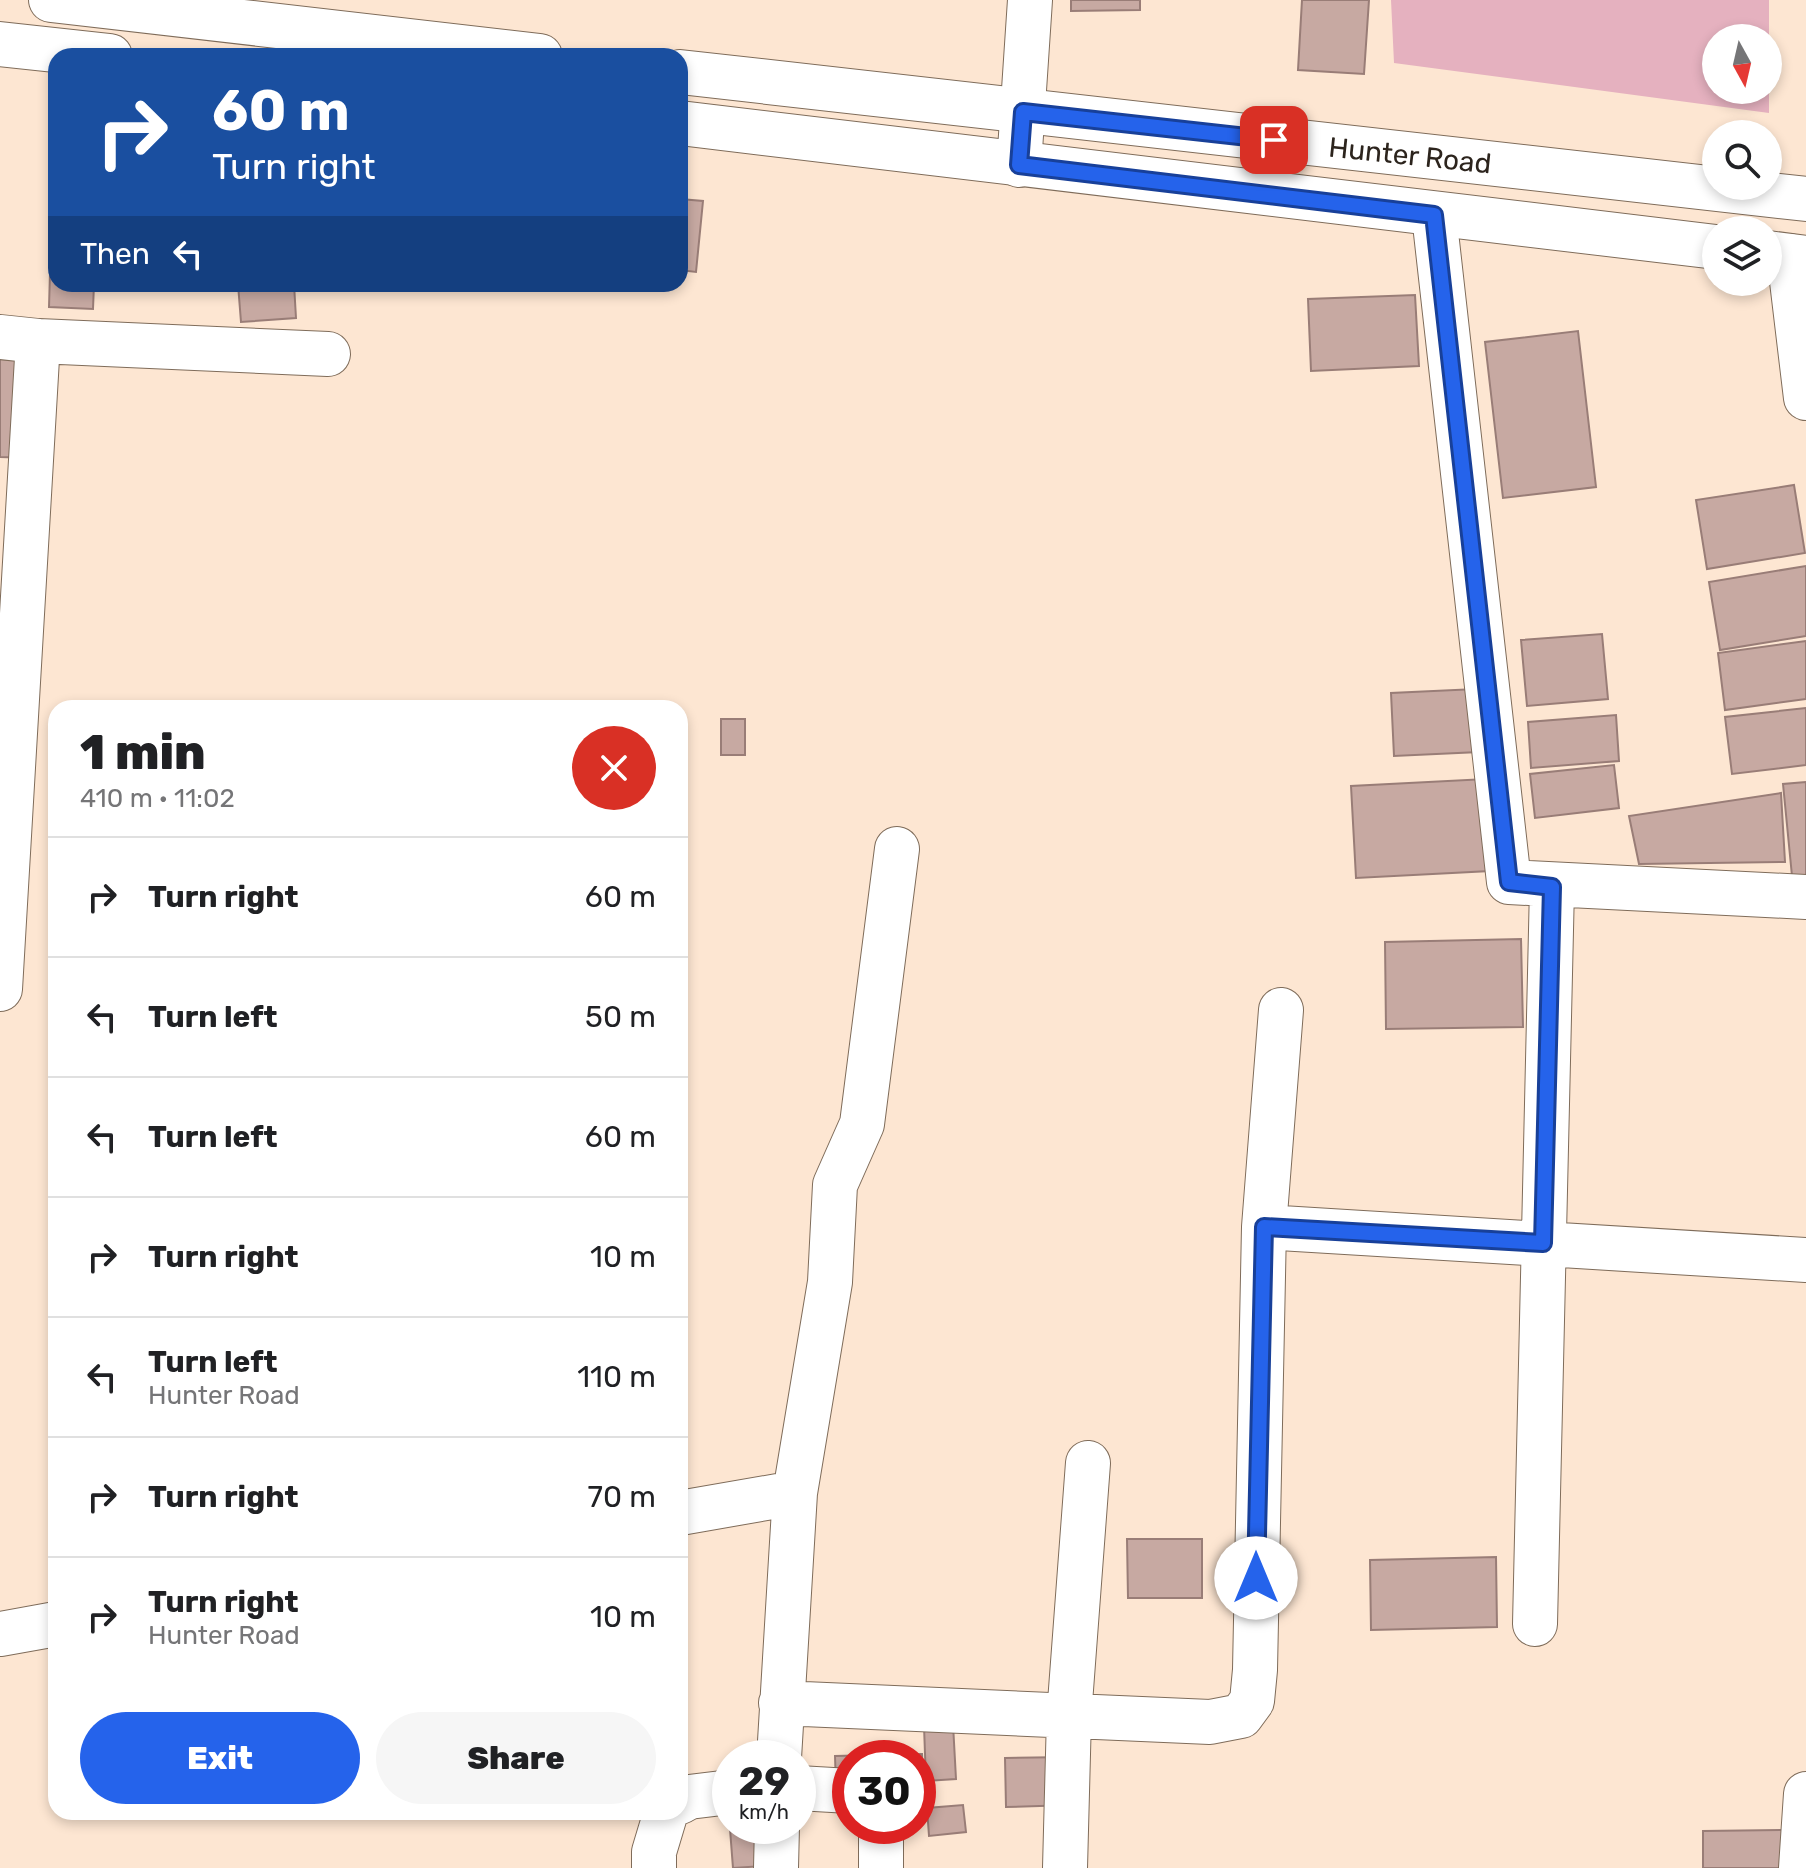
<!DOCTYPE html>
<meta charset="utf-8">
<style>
:root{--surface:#fff;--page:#f6f6f6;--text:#202124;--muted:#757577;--line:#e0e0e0;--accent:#2563eb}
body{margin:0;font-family:Rubik,sans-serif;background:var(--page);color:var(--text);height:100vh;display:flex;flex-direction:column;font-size:30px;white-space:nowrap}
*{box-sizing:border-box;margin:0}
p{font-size:26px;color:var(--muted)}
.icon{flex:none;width:44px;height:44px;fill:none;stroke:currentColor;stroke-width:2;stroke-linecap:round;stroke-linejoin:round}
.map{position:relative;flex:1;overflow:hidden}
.sheet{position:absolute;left:48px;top:700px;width:640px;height:1120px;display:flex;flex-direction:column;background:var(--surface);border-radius:24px;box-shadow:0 4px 12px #0003}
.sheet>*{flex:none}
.guide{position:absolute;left:48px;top:48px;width:640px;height:244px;border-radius:24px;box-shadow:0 4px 12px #0003;background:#1a4fa0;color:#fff;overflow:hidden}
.needle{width:52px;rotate:172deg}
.buttons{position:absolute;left:1702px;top:24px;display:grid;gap:16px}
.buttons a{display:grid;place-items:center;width:80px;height:80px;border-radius:50%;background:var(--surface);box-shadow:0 4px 12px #0003;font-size:40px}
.speed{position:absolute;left:712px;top:1740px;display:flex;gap:16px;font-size:40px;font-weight:700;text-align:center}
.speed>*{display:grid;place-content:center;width:104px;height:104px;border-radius:50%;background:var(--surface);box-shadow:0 4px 12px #0003;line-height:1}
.speed small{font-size:20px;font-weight:400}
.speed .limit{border:12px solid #d22;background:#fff;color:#111}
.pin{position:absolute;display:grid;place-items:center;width:68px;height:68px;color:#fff;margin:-34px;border-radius:16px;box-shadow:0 4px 12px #0006}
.me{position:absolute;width:88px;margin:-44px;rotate:0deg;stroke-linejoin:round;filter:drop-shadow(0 0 6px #0008)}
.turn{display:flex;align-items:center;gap:28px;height:168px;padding:0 32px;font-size:36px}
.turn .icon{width:104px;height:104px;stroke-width:2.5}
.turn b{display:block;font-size:56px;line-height:68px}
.then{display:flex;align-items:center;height:76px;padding:0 32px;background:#0003;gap:16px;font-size:30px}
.round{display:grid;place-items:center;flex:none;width:84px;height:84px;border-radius:42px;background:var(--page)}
.summary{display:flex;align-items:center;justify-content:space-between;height:136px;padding:0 32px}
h1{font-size:48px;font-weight:800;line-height:60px}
.button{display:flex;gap:16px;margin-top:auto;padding:16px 32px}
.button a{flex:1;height:92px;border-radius:48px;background:var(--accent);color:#fff;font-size:32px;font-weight:800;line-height:92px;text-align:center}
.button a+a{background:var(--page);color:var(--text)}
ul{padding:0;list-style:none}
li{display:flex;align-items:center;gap:24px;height:120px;padding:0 32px;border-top:2px solid var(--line)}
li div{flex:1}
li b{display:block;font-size:30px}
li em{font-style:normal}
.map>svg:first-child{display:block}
.green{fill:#e5b1bf;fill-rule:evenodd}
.building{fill:#c7a9a2;stroke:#997d77;stroke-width:2}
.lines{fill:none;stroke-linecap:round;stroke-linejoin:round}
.street-casing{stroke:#7f6c5a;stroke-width:46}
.secondary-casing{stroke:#7f6c5a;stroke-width:46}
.street{stroke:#fff;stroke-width:44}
.secondary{stroke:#fff;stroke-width:44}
.route-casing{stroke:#184099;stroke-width:20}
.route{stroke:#2563eb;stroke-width:14}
.labels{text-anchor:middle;stroke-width:7;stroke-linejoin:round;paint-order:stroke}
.street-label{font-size:28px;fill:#2c241d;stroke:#fff}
</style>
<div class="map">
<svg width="1806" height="1868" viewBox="0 0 1806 1868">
<rect width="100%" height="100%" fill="#fde6d2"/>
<!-- green -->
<path class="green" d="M1391 0H1769V113L1394 63ZM1716 38H1768V90H1716Z"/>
<!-- building -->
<path class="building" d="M1071 0H1140V10L1071 11Z
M1302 0H1369L1364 74 1298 70Z
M54 137 56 284H94L93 309 49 307Z
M680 199 703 201 696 272 680 270Z
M238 284H294L296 318 241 322Z
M1415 295 1419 366 1311 371 1308 299Z
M1578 331 1596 487 1503 498 1485 342Z
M0 356 32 357 29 458 0 457Z
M1794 485 1805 553 1707 569 1696 500Z
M1806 566V636L1720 650 1709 582Z
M1602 634 1608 699 1527 706 1521 640Z
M1806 641V699L1725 710 1718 653Z
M1476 689 1479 752 1394 756 1391 693Z
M1806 708V765L1732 774 1725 717Z
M1616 715 1619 761 1531 768 1528 722Z
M721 719H745V755H721Z
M1614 765 1619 808 1535 818 1530 774Z
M1486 779 1490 871 1356 878 1351 786Z
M1806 782V875L1792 876 1783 784Z
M1781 793 1785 862 1639 864 1629 816Z
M1521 939 1523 1027 1386 1029 1385 942Z
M1127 1539H1202V1598H1128Z
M1496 1557 1497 1627 1371 1630 1370 1560Z
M953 1724 956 1779 926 1781 924 1726Z
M922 1754 923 1783H918V1758H850V1785L836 1786 835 1756Z
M1070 1757 1071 1805 1006 1807 1005 1758Z
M963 1805 966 1832 929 1836 927 1808Z
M729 1816 730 1826H775L778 1865 733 1868Z
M1788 1830V1868H1703V1831Z"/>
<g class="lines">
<!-- street casing -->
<g class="street-casing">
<path id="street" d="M1019 165 1030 0
M1434 215 1509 882 1806 897
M1789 256 1806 398
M0 337 38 341 0 989
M38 341 328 354
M1264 1227 1281 1010
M680 1513 795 1493
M1535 1624 1552 887
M0 1634 56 1624
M781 1703 1210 1722 1241 1716 1252 1701 1255 1670 1264 1227 1806 1260
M779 1758 795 1493 830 1282 835 1185 862 1124 897 849
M798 1788 850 1791
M680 1802 689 1797 730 1792
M881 1826V1868
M654 1868V1852L666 1812
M776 1868 777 1826
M1065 1868 1069 1716 1088 1463
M1801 1868 1806 1794"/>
</g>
<!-- secondary casing -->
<g class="secondary-casing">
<path id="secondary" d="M51 0 540 56
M0 44 110 56
M680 72 1806 199
M680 123 1716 247
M1768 253 1806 258"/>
</g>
<!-- street -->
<use href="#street" class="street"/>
<!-- secondary -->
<use href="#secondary" class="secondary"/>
</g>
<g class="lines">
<!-- route casing -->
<g class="route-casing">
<path id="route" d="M1256 1578 1264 1227 1543 1243 1552 887 1509 882 1434 215 1019 165 1023 112 1274 140"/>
</g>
<!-- route -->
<use href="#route" class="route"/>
</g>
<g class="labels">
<!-- street labels -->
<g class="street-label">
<text transform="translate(1410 155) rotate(6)" y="10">Hunter Road</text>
</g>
</g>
</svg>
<div class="buttons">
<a><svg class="needle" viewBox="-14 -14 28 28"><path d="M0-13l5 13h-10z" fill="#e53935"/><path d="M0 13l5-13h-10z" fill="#757577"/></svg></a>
<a><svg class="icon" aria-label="search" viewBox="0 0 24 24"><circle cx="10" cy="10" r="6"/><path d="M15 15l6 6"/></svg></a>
<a><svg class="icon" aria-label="layers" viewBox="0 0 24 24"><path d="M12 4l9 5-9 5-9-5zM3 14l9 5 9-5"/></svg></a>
</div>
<div class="speed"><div>29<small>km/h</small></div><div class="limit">30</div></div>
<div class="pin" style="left:1274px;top:140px;background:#d93025"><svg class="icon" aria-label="arrive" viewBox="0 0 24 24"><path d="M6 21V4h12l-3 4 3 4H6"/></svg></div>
<svg class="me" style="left:1256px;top:1578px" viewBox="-20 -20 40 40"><circle r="19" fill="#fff"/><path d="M0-13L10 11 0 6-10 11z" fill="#2563eb"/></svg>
<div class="guide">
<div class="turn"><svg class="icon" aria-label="right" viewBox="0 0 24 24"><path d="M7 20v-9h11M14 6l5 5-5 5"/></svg><div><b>60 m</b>Turn right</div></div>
<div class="then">Then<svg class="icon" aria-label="left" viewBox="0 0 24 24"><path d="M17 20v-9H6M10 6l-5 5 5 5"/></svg></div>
</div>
<section class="sheet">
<div class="summary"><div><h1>1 min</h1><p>410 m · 11:02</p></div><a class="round" style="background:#d93025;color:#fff"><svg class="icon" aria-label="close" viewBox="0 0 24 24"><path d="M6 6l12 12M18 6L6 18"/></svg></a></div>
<ul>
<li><svg class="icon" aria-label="right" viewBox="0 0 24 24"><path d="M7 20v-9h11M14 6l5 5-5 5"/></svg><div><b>Turn right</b></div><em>60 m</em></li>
<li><svg class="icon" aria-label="left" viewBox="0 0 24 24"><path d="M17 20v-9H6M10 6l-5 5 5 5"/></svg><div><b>Turn left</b></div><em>50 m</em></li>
<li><svg class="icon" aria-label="left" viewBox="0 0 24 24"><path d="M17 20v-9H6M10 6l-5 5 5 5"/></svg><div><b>Turn left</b></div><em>60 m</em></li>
<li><svg class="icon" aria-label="right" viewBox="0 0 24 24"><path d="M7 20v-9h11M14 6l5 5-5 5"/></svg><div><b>Turn right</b></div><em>10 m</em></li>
<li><svg class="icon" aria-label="left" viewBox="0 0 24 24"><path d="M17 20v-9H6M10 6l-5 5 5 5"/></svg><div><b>Turn left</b><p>Hunter Road</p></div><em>110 m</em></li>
<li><svg class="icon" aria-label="right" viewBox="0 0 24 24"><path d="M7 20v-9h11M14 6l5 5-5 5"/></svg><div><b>Turn right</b></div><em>70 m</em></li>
<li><svg class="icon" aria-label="right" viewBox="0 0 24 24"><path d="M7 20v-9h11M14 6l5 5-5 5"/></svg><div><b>Turn right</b><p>Hunter Road</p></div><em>10 m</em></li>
</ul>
<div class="button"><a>Exit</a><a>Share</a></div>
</section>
</div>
